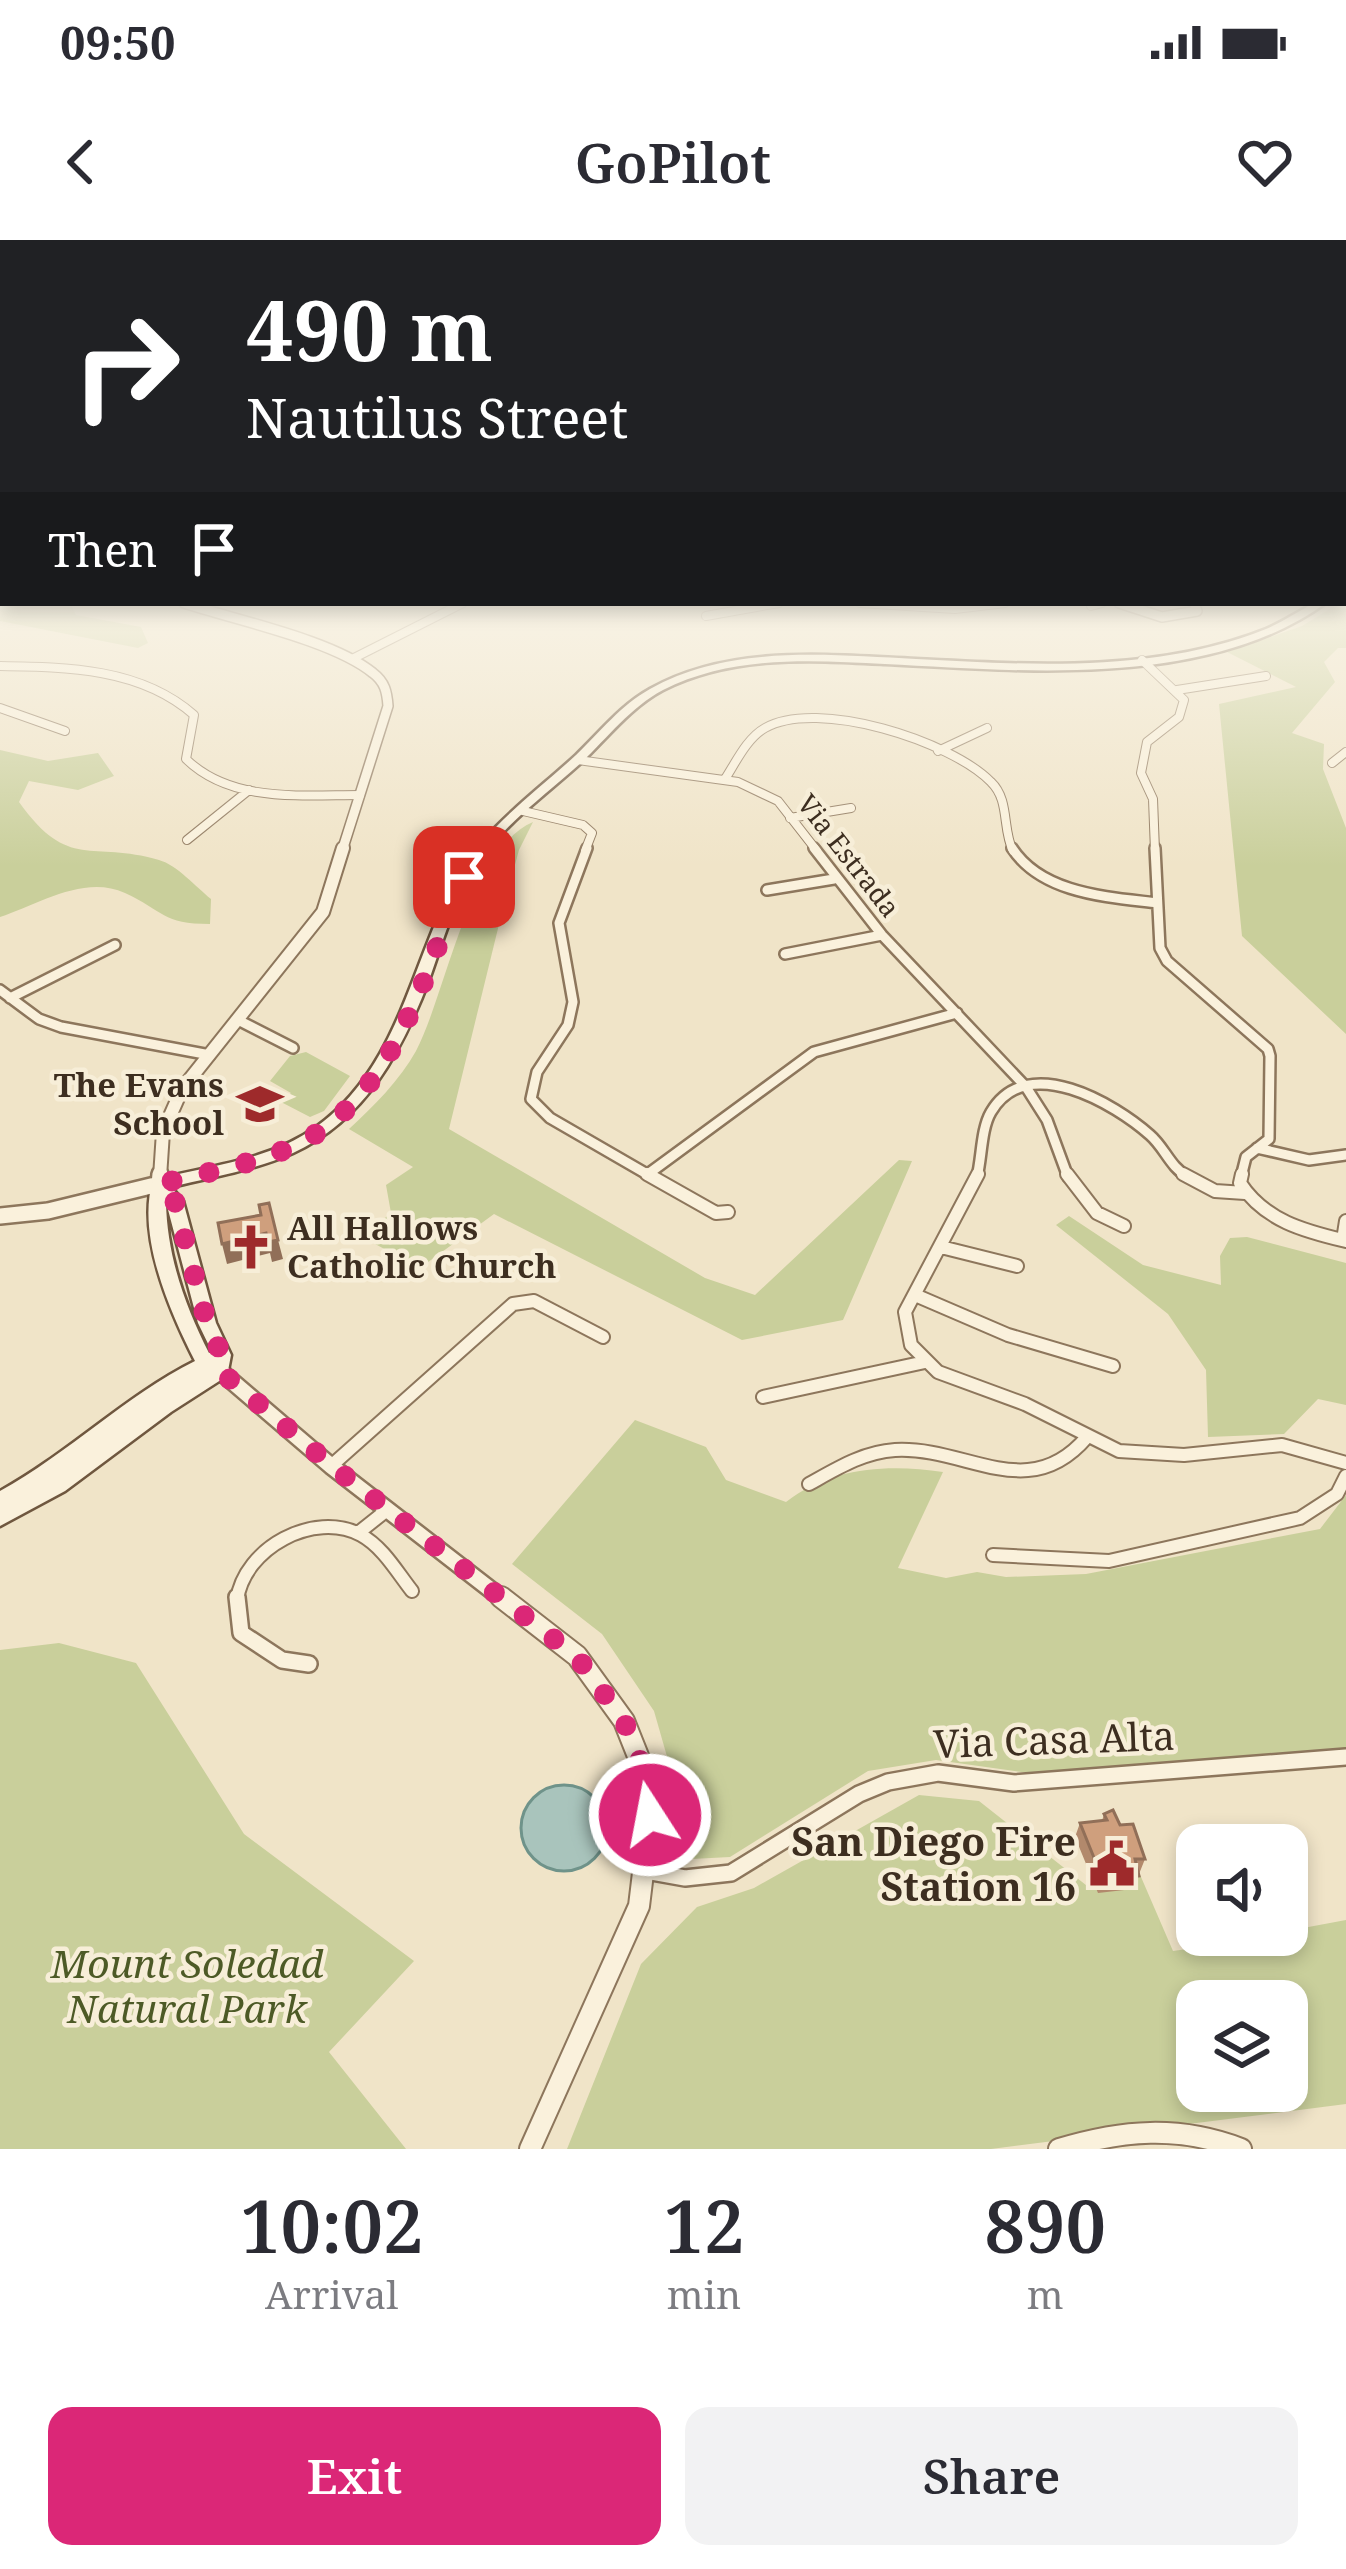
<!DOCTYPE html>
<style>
:root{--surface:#fff;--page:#f2f2f3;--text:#2b2b33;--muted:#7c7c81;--accent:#db2777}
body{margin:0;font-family:"Noto Serif",serif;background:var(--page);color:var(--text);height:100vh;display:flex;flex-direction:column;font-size:45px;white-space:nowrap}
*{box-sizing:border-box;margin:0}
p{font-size:39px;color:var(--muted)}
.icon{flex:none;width:66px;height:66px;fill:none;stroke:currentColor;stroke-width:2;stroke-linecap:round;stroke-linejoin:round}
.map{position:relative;height:1909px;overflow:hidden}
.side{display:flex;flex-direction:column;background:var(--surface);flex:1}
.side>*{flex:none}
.guide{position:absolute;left:0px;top:0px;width:1347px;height:366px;box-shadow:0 6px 18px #0003;background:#202124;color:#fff;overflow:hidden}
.buttons{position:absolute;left:1176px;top:1584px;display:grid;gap:24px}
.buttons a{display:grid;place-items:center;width:132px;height:132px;border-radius:24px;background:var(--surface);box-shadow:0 6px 18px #0003;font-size:60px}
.pin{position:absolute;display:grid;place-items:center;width:102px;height:102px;color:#fff;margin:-51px;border-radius:24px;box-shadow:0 6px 18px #0006}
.me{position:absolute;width:132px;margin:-66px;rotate:349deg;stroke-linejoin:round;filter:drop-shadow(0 0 9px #0008)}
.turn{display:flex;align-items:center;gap:42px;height:252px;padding:0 48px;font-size:54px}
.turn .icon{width:156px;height:156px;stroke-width:2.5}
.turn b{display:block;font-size:84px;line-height:102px}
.then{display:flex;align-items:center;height:114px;padding:0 48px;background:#0003;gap:24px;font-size:45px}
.eta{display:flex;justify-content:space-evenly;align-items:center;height:204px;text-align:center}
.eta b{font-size:72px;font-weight:600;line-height:84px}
.action{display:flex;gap:24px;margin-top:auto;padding:24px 48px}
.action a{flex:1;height:138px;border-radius:24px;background:var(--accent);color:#fff;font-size:48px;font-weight:600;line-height:138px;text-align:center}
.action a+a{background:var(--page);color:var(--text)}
.status{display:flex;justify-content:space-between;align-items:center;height:84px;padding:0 60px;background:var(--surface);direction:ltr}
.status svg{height:33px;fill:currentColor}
header{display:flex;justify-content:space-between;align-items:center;height:156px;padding:0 48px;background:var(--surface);font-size:54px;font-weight:600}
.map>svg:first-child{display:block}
.green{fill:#c9cf9b;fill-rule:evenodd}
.water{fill:#a9c4bc;stroke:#6f938a;stroke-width:3}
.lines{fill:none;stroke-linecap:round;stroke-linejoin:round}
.minor-far3-casing{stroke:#8d765c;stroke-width:10}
.minor-far2-casing{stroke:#8d765c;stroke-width:14}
.minor-far1-casing{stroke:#8d765c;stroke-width:16}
.minor-casing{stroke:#8d765c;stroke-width:20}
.tertiary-far3-casing{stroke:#8d765c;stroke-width:12}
.tertiary-far2-casing{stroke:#8d765c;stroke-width:16}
.tertiary-far1-casing{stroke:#8d765c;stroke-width:20}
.tertiary-casing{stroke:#8d765c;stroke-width:24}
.secondary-casing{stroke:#6f573f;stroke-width:5}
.minor-far3{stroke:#faf1dc;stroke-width:8}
.minor-far2{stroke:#faf1dc;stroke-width:9}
.minor-far1{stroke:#faf1dc;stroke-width:12}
.minor{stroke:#faf1dc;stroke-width:15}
.tertiary-far3{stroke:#faf1dc;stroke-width:9}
.tertiary-far2{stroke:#faf1dc;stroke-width:12}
.tertiary-far1{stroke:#faf1dc;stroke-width:15}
.tertiary{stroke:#faf1dc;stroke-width:20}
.secondary{fill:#faf1dc;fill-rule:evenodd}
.wall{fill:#b2896c}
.shaded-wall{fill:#916f58}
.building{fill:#cf9f7d;stroke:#916f58;stroke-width:3}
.route{stroke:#db2777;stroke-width:21;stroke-dasharray:0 37.8}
.labels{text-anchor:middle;stroke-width:9;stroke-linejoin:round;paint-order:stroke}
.far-street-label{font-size:27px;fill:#3d2e20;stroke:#f7eed8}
.poi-label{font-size:33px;font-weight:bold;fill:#3d2e20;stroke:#f7eed8;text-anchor:end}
.near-street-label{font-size:39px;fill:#3d2e20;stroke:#f7eed8}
.near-poi-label{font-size:39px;font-weight:bold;fill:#3d2e20;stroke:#f7eed8;text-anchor:end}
.near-park-label{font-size:39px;font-style:italic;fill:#4d5a26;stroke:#f7eed8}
</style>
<div class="status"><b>09:50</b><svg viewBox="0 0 49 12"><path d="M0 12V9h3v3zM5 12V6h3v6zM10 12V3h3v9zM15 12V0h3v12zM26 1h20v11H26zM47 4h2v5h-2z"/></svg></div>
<header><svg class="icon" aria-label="back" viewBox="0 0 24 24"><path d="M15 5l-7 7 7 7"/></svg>GoPilot<svg class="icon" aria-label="heart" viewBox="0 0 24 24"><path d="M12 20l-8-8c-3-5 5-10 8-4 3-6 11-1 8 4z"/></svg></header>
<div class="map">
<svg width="1346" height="1909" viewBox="0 0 1346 1909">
<rect width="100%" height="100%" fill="#f0e4c8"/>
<!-- green -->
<path class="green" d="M0 359 3 363H70L76 375 141 387 148 403 138 408 0 381Z
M1333 367 1346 369V408H1338L1324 422 1335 442 1292 493 1324 504 1323 529 1346 588V794L1242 696 1219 464 1296 447 1227 412 1302 386Z
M0 510 48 521 98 513 114 536 78 550 29 541 19 562C69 632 91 600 159 620 177 625 196 647 211 659L210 684C162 684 164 671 125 653 84 634 37 665 0 677Z
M533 582 519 610 503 668 449 889 705 1038 755 1055 899 920 912 921 843 1080 742 1100 494 974 420 1028 362 997 391 973 386 945 413 927 349 889C373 867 400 840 416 811 447 751 470 609 533 582Z
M306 812 350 836 324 871 310 877 281 862 291 853 270 841 290 816Z
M1069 976 1143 1025 1221 1045 1220 1016 1230 998 1247 997 1346 1023V1165L1318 1159 1284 1194 1208 1197 1206 1130 1168 1074 1056 985Z
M635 1180 706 1207 726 1240 786 1262C832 1227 888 1224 943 1232L898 1328 946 1338 977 1332 1006 1337 1086 1334 1320 1289 1346 1255V1515L1036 1534 936 1520 868 1531 730 1617 692 1619 677 1606 674 1541 654 1471 602 1394 512 1324Z
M59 1403 136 1423 244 1594 414 1721 329 1812 406 1909H0V1410Z
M919 1555 979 1561 1091 1649 1138 1630 1173 1711 1287 1695V1691L1346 1680V1864L991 1909H567L641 1724 697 1667 754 1648ZM1197 1761H1287V1851H1197Z"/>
<!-- water -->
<path class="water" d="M521 1588a43 43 0 1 1 86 0a43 43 0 1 1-86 0Z"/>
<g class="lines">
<!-- minor-far3 casing -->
<g class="minor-far3-casing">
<path id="minor-far3" d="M860 363 955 369 1005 363
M1091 366 1102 363
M706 376 779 363
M352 419 463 363
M1142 420 1184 460 1179 477 1147 502 1141 533 1153 559 1155 611
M0 426C67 427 141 428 194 475L186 519C231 563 301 555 360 555
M1177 450 1266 436
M0 468 65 491
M938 511 987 488
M578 520 738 542 778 561 817 611
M1332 523 1346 512
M725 539C736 522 747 498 765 488 817 458 951 501 991 542 1010 560 1002 589 1013 611
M523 571 583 585 592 593 585 611
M790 578 851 568
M187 600 249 550"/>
</g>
<!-- minor-far2 casing -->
<g class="minor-far2-casing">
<path id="minor-far2" d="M587 608 559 683 573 762 568 785 537 832 531 859 550 878 652 937
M814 608 882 695 1026 847 1047 880 1068 937
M1012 608C1042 654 1108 657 1157 663
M1155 608 1160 708 1167 721 1268 809 1270 816 1269 899 1246 917 1241 937
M767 650 834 639
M785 714 882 695
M0 750 39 779 61 787 210 815
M10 758 115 705
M238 780 293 808
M1257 908 1309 920 1346 915
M648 934 814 812 957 773
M977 937C982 917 981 889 991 872 1027 811 1115 864 1150 895 1165 908 1170 927 1188 937"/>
</g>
<!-- minor-far1 casing -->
<g class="minor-far1-casing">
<path id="minor-far1" d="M647 934 716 973 728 972
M978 934 905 1072 911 1105 938 1132 1025 1164 1119 1211 1184 1215 1282 1205 1346 1223
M1067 934 1097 973 1124 986
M1183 934 1215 951 1245 953
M1242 934 1240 943C1265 981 1304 991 1346 1001
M1343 1000 1346 981
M941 1007 1017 1026
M915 1055 1008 1095 1113 1126
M763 1157 925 1122
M331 1226 513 1064 534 1061 603 1097
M809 1244C836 1229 863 1212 895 1210 967 1206 1028 1266 1087 1197
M358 1293 387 1270
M993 1315 1109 1321 1300 1278 1337 1254 1346 1236
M237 1360C244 1308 314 1270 361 1295 383 1307 397 1332 412 1351"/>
</g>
<!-- minor casing -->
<g class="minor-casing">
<path id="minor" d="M237 1357 241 1393 282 1420 309 1424
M646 1631 685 1638 731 1633 859 1554 888 1542 938 1533 1014 1543 1346 1517"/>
</g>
<!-- tertiary-far3 casing -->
<g class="tertiary-far3-casing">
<path id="tertiary-far3" d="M184 363C235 380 333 400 373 433 385 442 387 452 388 466L342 611
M1119 363 1162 377 1197 371 1194 363"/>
</g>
<!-- tertiary-far2 casing -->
<g class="tertiary-far2-casing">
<path id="tertiary-far2" d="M160 937 163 892 182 849 323 672 343 608"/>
</g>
<!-- tertiary-far1 casing -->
<g class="tertiary-far1-casing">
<path id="tertiary-far1" d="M0 976 48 971 159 944 160 934
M220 1131 331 1226 504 1360"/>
</g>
<!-- tertiary casing -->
<g class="tertiary-casing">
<path id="tertiary" d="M501 1357 577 1416 624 1481 638 1516 650 1575 639 1666 530 1909
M1059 1909C1122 1890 1179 1885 1241 1909"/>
</g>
<!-- secondary casing -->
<g class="secondary-casing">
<path id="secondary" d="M1314 363H1326C1207 449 1024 431 885 424 811 420 732 415 663 450 631 467 608 497 582 522 547 554 505 583 478 623 455 658 443 701 429 740 402 810 366 880 293 913 255 930 212 937 171 947L183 961 216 1083 231 1115 227 1136 171 1172 65 1251 0 1286V1251C69 1213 125 1156 195 1121 170 1072 136 995 153 940 208 926 268 921 316 887 400 827 410 723 457 638 485 587 534 554 576 515 600 492 621 465 650 449 730 404 828 415 916 419 1032 425 1156 433 1266 389 1282 382 1298 372 1314 363ZM166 962 198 1083 212 1112 209 1113C185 1066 167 1016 166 962Z"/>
</g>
<!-- minor-far3 -->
<use href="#minor-far3" class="minor-far3"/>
<!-- minor-far2 -->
<use href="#minor-far2" class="minor-far2"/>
<!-- minor-far1 -->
<use href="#minor-far1" class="minor-far1"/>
<!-- minor -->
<use href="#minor" class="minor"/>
<!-- tertiary-far3 -->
<use href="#tertiary-far3" class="tertiary-far3"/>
<!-- tertiary-far2 -->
<use href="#tertiary-far2" class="tertiary-far2"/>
<!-- tertiary-far1 -->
<use href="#tertiary-far1" class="tertiary-far1"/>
<!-- tertiary -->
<use href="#tertiary" class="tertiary"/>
<!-- secondary -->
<use href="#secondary" class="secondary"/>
</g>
<!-- wall -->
<path class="wall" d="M1104 1574 1120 1585 1145 1619 1133 1649 1098 1653 1075 1597 1080 1583 1102 1581Z"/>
<!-- shaded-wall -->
<path class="shaded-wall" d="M266 993 278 1000 283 1019 272 1022 270 1013 227 1024 222 1004Z"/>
<!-- building -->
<path class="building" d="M269 963 278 1000 268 1002 266 993 222 1004 218 983 261 975 259 965Z
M1113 1570 1120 1585 1133 1584 1145 1619H1135L1139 1636 1103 1640 1080 1583 1107 1580 1104 1574Z"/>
<!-- sky -->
<linearGradient id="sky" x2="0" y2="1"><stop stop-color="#8fbad6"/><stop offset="0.57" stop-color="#f8f3e6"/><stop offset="1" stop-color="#f8f3e6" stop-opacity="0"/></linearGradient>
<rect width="1346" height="626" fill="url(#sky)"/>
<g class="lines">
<!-- route -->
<path class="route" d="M464 637C425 732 395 859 294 906 251 925 204 933 159 944L175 962 207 1083 222 1115 220 1131 332 1226 577 1417 624 1481 641 1523 650 1575"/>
</g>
<!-- icons -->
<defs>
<g id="school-bare" transform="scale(3.6)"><path d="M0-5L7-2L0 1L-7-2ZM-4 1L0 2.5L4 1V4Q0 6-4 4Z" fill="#9e2a2b" stroke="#f7eed8" stroke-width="2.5" paint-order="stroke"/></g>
<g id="church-bare" transform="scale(3.6)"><path d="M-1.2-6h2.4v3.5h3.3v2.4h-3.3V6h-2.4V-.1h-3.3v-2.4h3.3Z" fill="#9e2a2b" stroke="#f7eed8" stroke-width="2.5" paint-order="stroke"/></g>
<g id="civic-bare" transform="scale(3.6)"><path d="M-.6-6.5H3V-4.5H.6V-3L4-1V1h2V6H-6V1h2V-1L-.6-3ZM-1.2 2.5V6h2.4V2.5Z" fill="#9e2a2b" stroke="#f7eed8" stroke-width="2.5" paint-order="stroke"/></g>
</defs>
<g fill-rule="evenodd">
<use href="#school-bare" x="260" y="864"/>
<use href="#church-bare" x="251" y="1007"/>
<use href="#civic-bare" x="1112" y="1624"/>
</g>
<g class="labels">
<!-- far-street labels -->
<g class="far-street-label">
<text transform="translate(848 616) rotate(52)" y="9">Via Estrada</text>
</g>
<!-- poi labels -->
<g class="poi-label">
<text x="224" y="857">The Evans<tspan x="224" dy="38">School</tspan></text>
<text x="287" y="1000" text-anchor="start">All Hallows<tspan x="287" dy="38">Catholic Church</tspan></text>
</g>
<!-- near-street labels -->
<g class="near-street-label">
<text transform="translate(1054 1500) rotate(-2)" y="14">Via Casa Alta</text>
</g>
<!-- near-poi labels -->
<g class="near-poi-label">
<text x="1076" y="1616">San Diego Fire<tspan x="1076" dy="45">Station 16</tspan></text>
</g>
<!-- near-park labels -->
<g class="near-park-label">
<text x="187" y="1738">Mount Soledad<tspan x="187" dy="45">Natural Park</tspan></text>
</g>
</g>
</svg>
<div class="buttons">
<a><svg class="icon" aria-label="sound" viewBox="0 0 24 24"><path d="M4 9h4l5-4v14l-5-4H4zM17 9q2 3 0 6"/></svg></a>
<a><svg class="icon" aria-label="layers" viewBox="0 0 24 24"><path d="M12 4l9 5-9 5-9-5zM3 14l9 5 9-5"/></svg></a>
</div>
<div class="pin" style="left:464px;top:637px;background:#d93025"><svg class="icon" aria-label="arrive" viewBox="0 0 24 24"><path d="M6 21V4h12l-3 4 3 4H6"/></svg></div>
<svg class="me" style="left:650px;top:1575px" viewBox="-20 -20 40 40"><circle r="17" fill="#db2777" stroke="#fff" stroke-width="3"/><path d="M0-11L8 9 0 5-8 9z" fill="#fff"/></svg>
<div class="guide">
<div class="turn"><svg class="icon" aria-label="right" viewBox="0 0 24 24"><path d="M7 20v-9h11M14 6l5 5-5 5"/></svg><div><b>490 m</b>Nautilus Street</div></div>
<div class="then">Then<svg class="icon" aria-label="arrive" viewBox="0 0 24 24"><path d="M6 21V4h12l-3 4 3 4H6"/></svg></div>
</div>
</div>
<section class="side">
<div class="eta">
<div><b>10:02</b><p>Arrival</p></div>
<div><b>12</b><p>min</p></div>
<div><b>890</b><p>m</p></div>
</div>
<div class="action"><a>Exit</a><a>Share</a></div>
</section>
